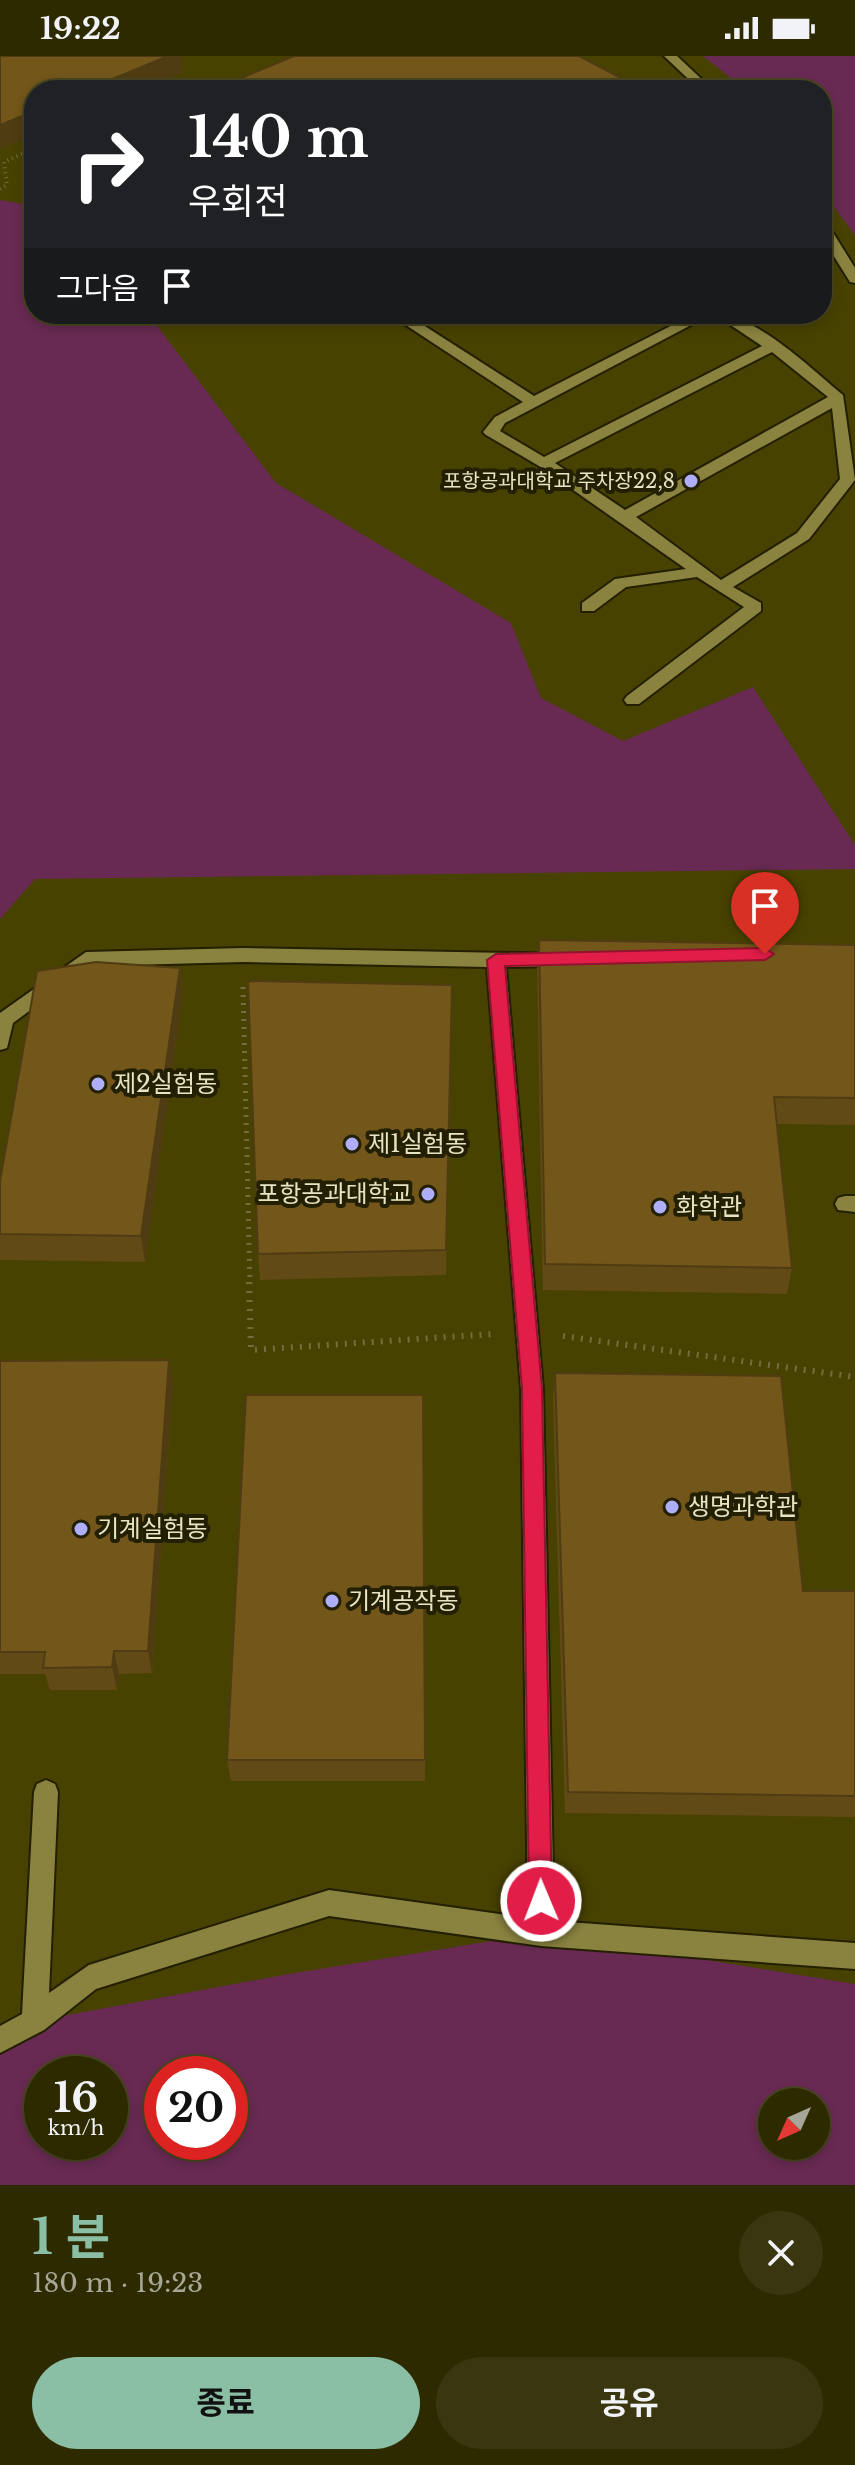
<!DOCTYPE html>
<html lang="ko">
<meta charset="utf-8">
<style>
:root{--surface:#2e2a00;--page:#3a360f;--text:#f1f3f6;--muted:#a7a799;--line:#494622;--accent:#8abfa5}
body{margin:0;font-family:"Libre Baskerville","Noto Sans KR",serif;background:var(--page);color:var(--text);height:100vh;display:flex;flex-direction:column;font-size:30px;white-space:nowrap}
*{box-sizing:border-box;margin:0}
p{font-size:26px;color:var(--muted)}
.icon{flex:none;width:44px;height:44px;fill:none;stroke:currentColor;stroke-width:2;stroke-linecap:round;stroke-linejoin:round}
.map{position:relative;height:2129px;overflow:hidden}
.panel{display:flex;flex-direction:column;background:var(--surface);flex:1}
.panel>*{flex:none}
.guide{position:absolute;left:24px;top:24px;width:808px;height:244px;border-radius:32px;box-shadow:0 4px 12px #0003,0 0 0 2px var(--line);background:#202124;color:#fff;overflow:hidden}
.needle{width:52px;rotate:225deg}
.tools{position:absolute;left:758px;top:2032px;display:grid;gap:16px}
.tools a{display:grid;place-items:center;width:72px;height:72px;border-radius:50%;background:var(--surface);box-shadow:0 4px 12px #0003,0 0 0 2px var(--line);font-size:40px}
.speed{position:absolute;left:24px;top:2000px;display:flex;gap:16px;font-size:40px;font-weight:700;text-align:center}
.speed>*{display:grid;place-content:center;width:104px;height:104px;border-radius:50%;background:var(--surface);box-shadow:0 4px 12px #0003,0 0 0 2px var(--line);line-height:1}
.speed small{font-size:20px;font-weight:400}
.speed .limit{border:12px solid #d22;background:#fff;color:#111}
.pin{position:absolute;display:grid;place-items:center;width:68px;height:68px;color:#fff;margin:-82px -34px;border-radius:50% 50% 50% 0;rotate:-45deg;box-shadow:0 0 8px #0007}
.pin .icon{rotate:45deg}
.me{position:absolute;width:88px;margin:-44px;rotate:359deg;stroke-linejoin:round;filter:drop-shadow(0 0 6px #0008)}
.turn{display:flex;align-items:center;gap:28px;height:168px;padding:0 32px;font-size:36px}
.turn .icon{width:104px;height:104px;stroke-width:2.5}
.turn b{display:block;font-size:56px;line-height:68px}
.then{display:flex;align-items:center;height:76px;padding:0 32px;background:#0003;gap:16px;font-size:30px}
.round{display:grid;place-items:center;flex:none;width:84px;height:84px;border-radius:42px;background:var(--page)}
.overview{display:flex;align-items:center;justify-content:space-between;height:136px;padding:0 32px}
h1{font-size:48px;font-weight:700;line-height:60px;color:var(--accent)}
.action{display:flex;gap:16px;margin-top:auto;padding:16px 32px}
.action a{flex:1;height:92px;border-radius:48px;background:var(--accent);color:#111;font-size:32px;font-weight:700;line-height:92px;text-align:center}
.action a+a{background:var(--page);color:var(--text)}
.status{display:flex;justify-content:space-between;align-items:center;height:56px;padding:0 40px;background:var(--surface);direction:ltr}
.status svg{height:22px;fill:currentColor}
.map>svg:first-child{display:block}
.built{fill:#484200;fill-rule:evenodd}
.green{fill:#682a52;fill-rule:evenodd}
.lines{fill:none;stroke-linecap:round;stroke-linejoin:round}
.minor-casing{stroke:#231f00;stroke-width:4}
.path-far2{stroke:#736d3d;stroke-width:4;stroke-dasharray:1 4;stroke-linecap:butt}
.path-far1{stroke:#736d3d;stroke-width:5;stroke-dasharray:2 6;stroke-linecap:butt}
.path{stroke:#736d3d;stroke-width:6;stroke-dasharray:2 7;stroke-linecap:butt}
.minor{fill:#8a8340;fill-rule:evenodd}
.wall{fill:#624a16}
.shaded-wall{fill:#503c12}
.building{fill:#72561a;stroke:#503c12;stroke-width:2}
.route{fill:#e11d48;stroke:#92132f;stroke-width:2}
.poi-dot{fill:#aeaefb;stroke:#221f03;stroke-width:3}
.labels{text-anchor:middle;stroke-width:8;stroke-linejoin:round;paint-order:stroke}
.far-poi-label{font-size:20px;fill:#e7e4c3;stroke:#221f03;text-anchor:end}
.poi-label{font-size:24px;fill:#e7e4c3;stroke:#221f03;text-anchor:start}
</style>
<div class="status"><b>19:22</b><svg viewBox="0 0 49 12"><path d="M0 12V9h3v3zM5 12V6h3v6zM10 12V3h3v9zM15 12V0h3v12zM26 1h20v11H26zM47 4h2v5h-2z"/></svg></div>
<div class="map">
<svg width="855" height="2129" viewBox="0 0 855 2129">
<rect width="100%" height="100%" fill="#3e3800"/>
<!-- built -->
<path class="built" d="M0 0H855V2129H0ZM34 34H822V258H34ZM42 2018H110V2086H42ZM162 2018H230V2086H162ZM772 2046H816V2090H772Z"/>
<!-- green -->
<path class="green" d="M703 0H855V179L822 135V34H746Z
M0 144 34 150V258H148L276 427 511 567 541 642 623 685 753 631 855 789V813L35 823 0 863Z
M541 1877 855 1928V2129H0V1985L35 1965 283 1919ZM42 2018H110V2086H42ZM162 2018H230V2086H162ZM772 2046H816V2090H772Z"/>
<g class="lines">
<!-- minor casing -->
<g class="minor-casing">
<path id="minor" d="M664 0H677L713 34H700Z
M822 166 827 167 855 212V227L850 226 822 181Z
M389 258H406L534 340 694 258H712L505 367 500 375 544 401 762 290 714 258C756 258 811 313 843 339L855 424 809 483 733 531 761 547V555L639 648H627L624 644 627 640 744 551 697 521 626 531 594 555H582V547L615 523 686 513 539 410 486 379 483 376 495 361 523 346ZM772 296 828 341 625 454 555 407ZM832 352 840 423 797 477 721 524 636 461Z
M243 892 570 898 572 903 563 910 506 911 543 1333 554 1865 855 1887V1913L541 1890 329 1860 96 1933 44 1974 0 1997V1970L22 1958 34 1736 37 1728 46 1724 55 1728 58 1736 49 1937 89 1909 329 1834 528 1862 521 1333 487 911 243 906 90 910 13 967 7 992 0 994V957L86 896Z
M845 1140H855V1156L838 1154 835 1148 838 1142Z"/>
</g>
<!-- path-far2 -->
<path class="path-far2" d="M0 133 7 129 4 106 34 93"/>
<!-- path-far1 -->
<path class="path-far1" d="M243 931 250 1228"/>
<!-- path -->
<path class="path" d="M249 1226 251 1294 493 1278
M563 1280 855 1321"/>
<!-- minor -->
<use href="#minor" class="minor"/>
</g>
<!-- wall -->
<path class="wall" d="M539 884 855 889V1069L777 1068 792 1212 787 1238 543 1234 537 912Z
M180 912 183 939 145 1206 0 1204V1125Z
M452 929 446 1219 260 1224 258 1198Z
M0 1305 173 1329 152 1617 119 1618 117 1634H50L45 1618H0Z
M555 1317 803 1535H855V1761L565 1757 553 1342Z
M423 1339 425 1725H231L227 1704Z"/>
<!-- shaded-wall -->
<path class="shaded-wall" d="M168 0H182L183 17 142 34H86Z
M34 55V79L0 93V69Z
M180 912 183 939 145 1206 141 1180Z
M169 1304 173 1329 152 1617 148 1595Z
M114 1595 119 1618 117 1634 112 1611Z"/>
<!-- building -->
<path class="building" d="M0 0H168L86 34H34V55L0 69Z
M294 0H579L644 34H213Z
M539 884 855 889V1042L774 1041 792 1212 545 1208Z
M96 906 180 912 141 1180 0 1178V1125L37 915Z
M248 925 452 929 446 1194 258 1198Z
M169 1304 148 1595H114L112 1611 43 1612 45 1596H0V1305Z
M555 1317 781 1320 803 1535H855V1740L568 1736Z
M246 1339H423L425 1704H227Z"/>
<!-- route -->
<path class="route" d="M765 892 774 898 765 904 505 910 542 1333 552 1845 549 1853 541 1857 532 1853 529 1845 522 1333 487 904 496 898Z"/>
<!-- markers -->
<g class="poi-dot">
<circle cx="691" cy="425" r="8"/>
<circle cx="98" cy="1028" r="8"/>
<circle cx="352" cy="1088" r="8"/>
<circle cx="428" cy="1138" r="8"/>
<circle cx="660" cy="1151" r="8"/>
<circle cx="672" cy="1451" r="8"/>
<circle cx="81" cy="1473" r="8"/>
<circle cx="332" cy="1545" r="8"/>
</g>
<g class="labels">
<!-- far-poi labels -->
<g class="far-poi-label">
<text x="675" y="432">포항공과대학교 주차장22,8</text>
</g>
<!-- poi labels -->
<g class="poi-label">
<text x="114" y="1036">제2실험동</text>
<text x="368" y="1096">제1실험동</text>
<text x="412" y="1146" text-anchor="end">포항공과대학교</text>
<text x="676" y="1159">화학관</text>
<text x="688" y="1459">생명과학관</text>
<text x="97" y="1481">기계실험동</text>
<text x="348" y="1553">기계공작동</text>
</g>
</g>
</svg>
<div class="tools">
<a><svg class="needle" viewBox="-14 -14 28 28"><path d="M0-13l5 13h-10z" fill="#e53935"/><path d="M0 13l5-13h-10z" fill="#a7a799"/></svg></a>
</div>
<div class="speed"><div>16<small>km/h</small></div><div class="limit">20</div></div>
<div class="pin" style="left:765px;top:898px;background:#d93025"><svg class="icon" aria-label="arrive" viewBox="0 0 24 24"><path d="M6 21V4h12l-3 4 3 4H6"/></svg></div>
<svg class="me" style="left:541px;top:1845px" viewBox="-20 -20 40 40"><circle r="17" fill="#e11d48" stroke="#fff" stroke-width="3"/><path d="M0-11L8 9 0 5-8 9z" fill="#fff"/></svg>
<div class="guide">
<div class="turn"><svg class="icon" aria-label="right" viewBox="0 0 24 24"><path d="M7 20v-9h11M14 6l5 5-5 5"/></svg><div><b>140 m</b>우회전</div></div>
<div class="then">그다음<svg class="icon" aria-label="arrive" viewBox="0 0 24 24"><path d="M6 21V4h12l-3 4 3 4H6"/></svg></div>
</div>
</div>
<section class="panel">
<div class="overview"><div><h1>1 분</h1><p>180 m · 19:23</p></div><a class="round"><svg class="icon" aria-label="close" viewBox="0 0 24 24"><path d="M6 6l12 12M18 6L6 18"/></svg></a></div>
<div class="action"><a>종료</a><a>공유</a></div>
</section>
